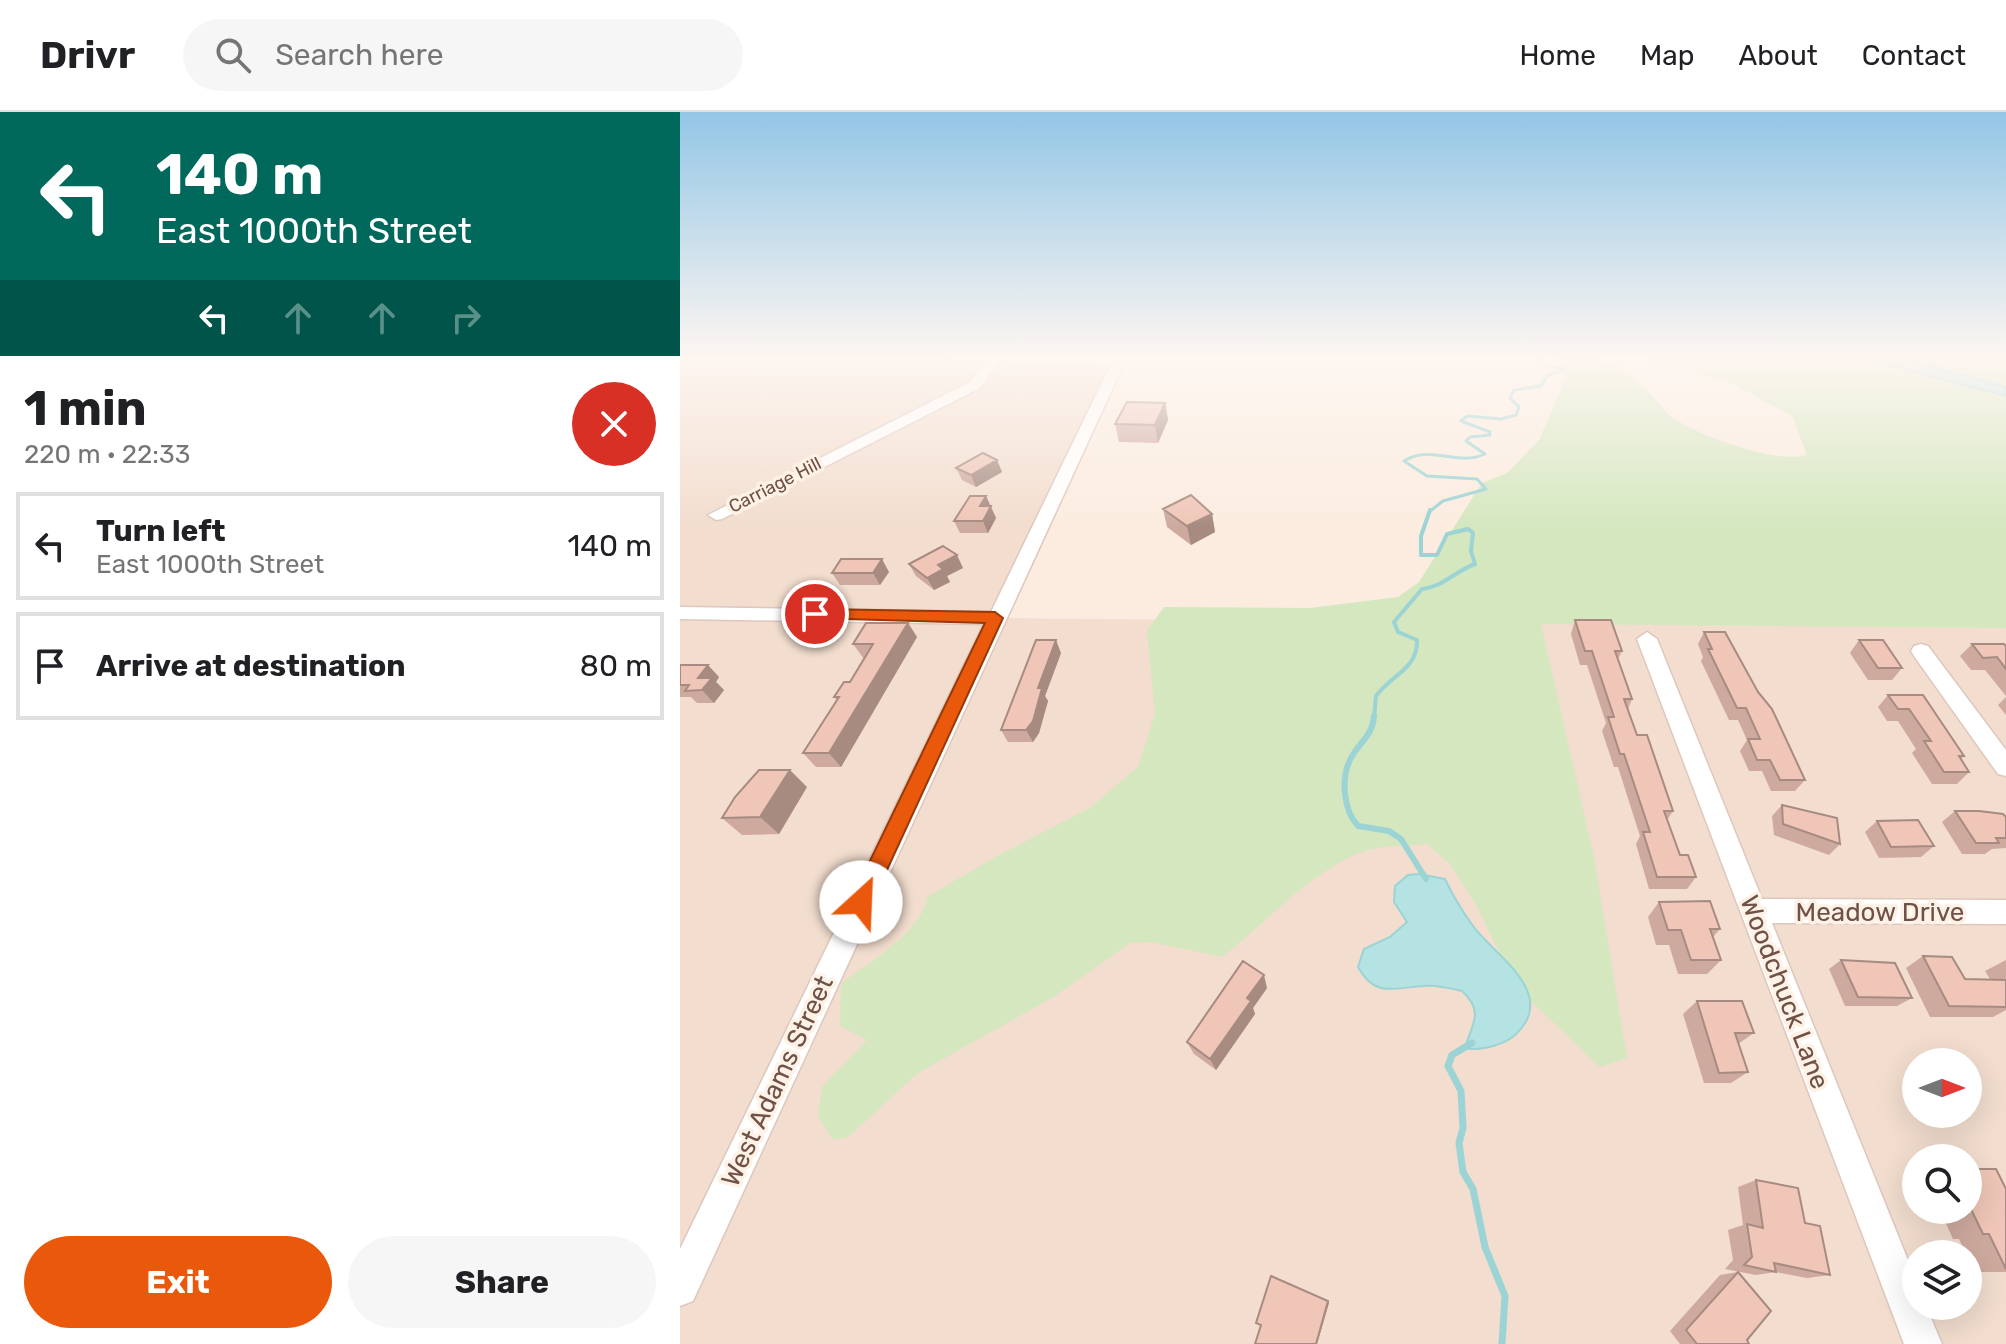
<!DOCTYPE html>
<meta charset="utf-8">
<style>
:root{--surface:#fff;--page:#f6f6f6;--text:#202124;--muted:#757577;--line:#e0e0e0;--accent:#ea580c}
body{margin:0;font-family:Rubik,sans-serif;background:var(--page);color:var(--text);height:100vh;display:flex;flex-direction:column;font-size:30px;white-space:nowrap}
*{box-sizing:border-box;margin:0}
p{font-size:26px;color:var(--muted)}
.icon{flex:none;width:44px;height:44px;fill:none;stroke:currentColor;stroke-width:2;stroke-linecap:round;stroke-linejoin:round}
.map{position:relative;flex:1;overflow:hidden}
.sheet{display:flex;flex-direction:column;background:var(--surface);width:680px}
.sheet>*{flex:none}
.top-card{background:#00695c;color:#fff;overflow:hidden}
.needle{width:52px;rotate:90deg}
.fabs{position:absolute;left:1222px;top:936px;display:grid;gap:16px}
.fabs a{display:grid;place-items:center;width:80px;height:80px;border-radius:50%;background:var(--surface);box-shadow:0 8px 32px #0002;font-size:40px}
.pin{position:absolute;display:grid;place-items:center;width:68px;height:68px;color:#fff;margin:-34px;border:4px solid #fff;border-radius:50%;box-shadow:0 2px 8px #0007}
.me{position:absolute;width:88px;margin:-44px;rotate:25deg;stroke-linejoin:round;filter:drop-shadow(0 0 6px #0008)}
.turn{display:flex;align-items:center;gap:28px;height:168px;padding:0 24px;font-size:36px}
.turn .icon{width:104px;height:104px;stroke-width:2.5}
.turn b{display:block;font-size:56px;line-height:68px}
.lanes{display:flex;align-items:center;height:76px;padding:0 24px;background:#0003;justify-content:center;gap:40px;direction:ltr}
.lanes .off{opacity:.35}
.round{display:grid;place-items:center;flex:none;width:84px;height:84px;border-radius:42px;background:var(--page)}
.headline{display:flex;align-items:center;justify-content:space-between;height:136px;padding:0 24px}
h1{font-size:48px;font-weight:700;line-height:60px}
.action{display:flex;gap:16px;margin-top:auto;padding:16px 24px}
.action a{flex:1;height:92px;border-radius:48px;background:var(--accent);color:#fff;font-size:32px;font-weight:700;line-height:92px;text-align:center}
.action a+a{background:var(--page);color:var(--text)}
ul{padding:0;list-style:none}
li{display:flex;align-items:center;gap:24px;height:108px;margin:0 16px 12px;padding:0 8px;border:4px solid var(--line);border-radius:0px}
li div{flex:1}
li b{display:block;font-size:30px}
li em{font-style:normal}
header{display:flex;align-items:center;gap:48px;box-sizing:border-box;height:112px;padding:0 40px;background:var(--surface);border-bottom:2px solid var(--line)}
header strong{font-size:38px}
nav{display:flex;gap:44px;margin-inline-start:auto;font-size:28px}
.search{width:560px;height:72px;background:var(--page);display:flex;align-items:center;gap:20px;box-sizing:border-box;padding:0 28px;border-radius:44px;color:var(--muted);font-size:30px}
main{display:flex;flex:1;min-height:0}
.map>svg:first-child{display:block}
.residential{fill:#f2ddce;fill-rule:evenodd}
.green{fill:#d4e7bf}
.water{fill:#b5e2e3;stroke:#9cd3d4;stroke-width:2}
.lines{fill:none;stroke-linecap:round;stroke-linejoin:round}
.stream-far3{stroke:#9cd3d4;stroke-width:3}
.stream-far2{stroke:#9cd3d4;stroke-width:4}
.stream-far1{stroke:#9cd3d4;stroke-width:6}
.stream{stroke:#9cd3d4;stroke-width:7}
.minor-casing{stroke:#dec7bc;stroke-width:3}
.minor{fill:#fff;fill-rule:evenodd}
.wall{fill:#ceaa9e}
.shaded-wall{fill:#a78b81}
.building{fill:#efc6b8;stroke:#a78b81;stroke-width:2}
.route{fill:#ea580c;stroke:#983908;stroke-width:2}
.labels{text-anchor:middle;stroke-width:7;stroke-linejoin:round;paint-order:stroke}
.far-street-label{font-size:18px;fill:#6f5148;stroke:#fef1e5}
.near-street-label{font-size:26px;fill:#6f5148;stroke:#fef1e5}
</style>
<header>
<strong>Drivr</strong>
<div class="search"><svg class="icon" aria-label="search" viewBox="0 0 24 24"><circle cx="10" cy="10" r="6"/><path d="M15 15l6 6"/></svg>Search here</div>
<nav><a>Home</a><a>Map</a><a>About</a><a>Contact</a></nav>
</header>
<main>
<section class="sheet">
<div class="top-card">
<div class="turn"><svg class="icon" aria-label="left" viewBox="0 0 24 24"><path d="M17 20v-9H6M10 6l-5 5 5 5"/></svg><div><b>140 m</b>East 1000th Street</div></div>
<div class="lanes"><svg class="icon" aria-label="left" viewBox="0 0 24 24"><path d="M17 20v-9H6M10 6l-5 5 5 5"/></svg><svg class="icon off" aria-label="ahead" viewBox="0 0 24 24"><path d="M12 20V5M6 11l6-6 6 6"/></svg><svg class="icon off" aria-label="ahead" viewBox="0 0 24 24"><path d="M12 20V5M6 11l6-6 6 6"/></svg><svg class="icon off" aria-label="right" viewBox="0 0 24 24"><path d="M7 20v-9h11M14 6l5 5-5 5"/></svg></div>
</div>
<div class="headline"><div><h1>1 min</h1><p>220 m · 22:33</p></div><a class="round" style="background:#d93025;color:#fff"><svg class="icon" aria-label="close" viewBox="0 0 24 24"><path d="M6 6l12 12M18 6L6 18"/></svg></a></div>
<ul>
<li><svg class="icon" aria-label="left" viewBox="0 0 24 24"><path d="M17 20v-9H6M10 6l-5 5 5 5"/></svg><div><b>Turn left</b><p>East 1000th Street</p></div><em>140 m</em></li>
<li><svg class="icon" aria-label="arrive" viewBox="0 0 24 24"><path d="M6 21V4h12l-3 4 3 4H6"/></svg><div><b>Arrive at destination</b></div><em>80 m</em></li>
</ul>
<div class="action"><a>Exit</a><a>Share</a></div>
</section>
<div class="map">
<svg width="1326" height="1232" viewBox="0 0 1326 1232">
<rect width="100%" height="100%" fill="#fbecdf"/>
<!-- residential -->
<path class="residential" d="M0 243H442L316 506 1326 516V1232H0ZM1236 950H1288V1002H1236ZM1236 1046H1288V1098H1236ZM1236 1142H1288V1194H1236Z"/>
<!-- green -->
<path class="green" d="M900 243C925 247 946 259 965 276 976 286 983 300 996 308 1023 325 1096 352 1127 343L1112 304 1053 272 955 243H1169L1326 284V516L861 512 914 746 947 946 920 955 835 874 798 796 770 752 747 732C723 734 696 733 674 743 625 766 584 811 543 845L470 830 450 831 375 884 238 961 168 1025 153 1028 138 1005 142 975 187 928 160 914 161 872C187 852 244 818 247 785L317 744 410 696 458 655 475 602 467 519 484 495 630 496 718 485 739 470 802 371 827 361 859 328 887 264 872 244Z
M1212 243H1326V275Z"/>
<!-- water -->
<path class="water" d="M1169 243H1212L1326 275V284Z
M738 762 765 767C773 784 782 799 793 814 814 843 880 882 835 923 825 932 804 938 789 937L786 932C795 909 802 897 782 879 769 876 757 873 744 874 716 875 695 887 678 855L684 837 710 825 727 810 714 790 715 774 728 763Z"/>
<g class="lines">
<!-- stream-far3 -->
<path class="stream-far3" d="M749 400 763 389 806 377 797 367 747 364 724 349C751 332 777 355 805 342L786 329 790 325 810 323V320L781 309 787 304 821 307 836 303 839 295 830 286 834 278 861 274 867 264 885 257 860 251 865 243"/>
<!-- stream-far2 -->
<path class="stream-far2" d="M694 606 696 584C711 563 738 557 737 528L718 520 714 510 742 477C763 475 775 459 795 452L791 439 793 421 788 417 767 422 757 443H741V424L750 398"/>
<!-- stream-far1 -->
<path class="stream-far1" d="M694 604C693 624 678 631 670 648 661 666 663 698 678 714L709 719 721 727 746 767"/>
<!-- stream -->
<path class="stream" d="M792 931 772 943 768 954 781 979 783 1016 779 1031 783 1060 793 1077 805 1135 825 1184 822 1232"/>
<!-- minor casing -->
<g class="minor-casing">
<path id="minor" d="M265 243 434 247 436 243H448L13 1189 0 1194V1137L304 512 0 507V495L311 500 430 254 320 249 300 276 42 407 36 408 28 403 290 270 307 249 271 247Z
M967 520 977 527 1082 787 1326 788V812L1092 811 1236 1168V1194H1246L1262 1232H1224L957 527Z
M1241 532 1248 534 1326 638V664L1318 662 1234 544 1231 539 1234 534Z"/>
</g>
<!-- minor -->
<use href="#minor" class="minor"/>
</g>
<!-- wall -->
<path class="wall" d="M485 291 488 308 478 331 439 330 435 312Z
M317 348 322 360 296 375 282 368 276 356Z
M306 384 316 406 308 421H280L274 409Z
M483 397 532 402 535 420 511 433 487 415Z
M229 452 283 456 267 464 270 470 254 478 236 464Z
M209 460 200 473H160L152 461Z
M895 508 942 539 938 547 952 587 948 597 957 623 993 699 987 708 1000 743 1016 765 1007 777H969L956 732 960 724 938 655H934L922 619 926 611 907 553H900L891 522Z
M228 511 237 525 161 655H136L123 641 157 589 154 585 170 570 184 547 173 532Z
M1024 520 1125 668 1115 679H1091L1082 659H1069L1060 639 1067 628 1058 608H1049L1021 549 1023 545 1018 532Z
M1179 528 1222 556 1212 568H1188L1170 541Z
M1292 532 1326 534V584L1305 558H1291L1280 544Z
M381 541 365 584 368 589 359 621 353 630H328L321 618Z
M0 553 39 565 36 570 44 578 34 591H17L11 585H0Z
M1208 583H1243L1284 644 1281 647 1289 660 1277 672H1252L1232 641 1236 637 1218 609H1207L1198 595Z
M1326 585V603L1318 593Z
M127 675 99 722 62 723 42 706Z
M1102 693 1160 732 1149 743 1094 723 1092 704Z
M1275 699 1326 705V736L1312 737 1305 742H1282L1262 710Z
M1197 709 1254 734 1241 745 1199 746 1185 720Z
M979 790 1040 817 1033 825 1041 848 1027 862H998L989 833H976L968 805Z
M1243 844 1285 867H1310L1305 859 1326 848V898L1313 905H1250L1226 856Z
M1161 848 1232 886 1217 894H1165L1149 857Z
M587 876 573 896 575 902 536 958 514 942 507 930Z
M1017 889 1074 921 1058 932 1068 960 1051 971H1024L1003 902Z
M1288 1057 1326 1077V1160H1294L1288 1146V1142H1286L1279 1127H1273L1260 1098H1288Z
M1076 1068 1125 1111 1150 1163 1127 1166 1096 1160 1076 1163 1045 1157 1053 1148 1048 1118 1063 1113 1058 1075Z
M1058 1160 1067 1228 1069 1232H1000L990 1219 1040 1163Z"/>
<!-- shaded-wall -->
<path class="shaded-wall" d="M485 291 488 308 478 331 475 313Z
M317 348 322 360 296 375 291 363Z
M306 384 316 406 308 421 303 409 300 394Z
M532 402 535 420 511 433 507 414Z
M277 443 283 456 267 464 270 470 254 478 247 466 258 453Z
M202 447 209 460 200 473 193 461Z
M228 511 237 525 161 655 149 641Z
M376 528 381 541 365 584 368 589 359 621 353 630 346 618 358 576Z
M28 553 39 565 36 570 44 578 34 591 22 578 18 566Z
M110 658 127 675 99 722 80 705Z
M584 863 587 876 573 896 575 902 536 958 530 947 567 886Z
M648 1189 649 1191 637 1232H636Z"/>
<!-- building -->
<path class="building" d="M447 290 485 291 475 313 435 312Z
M303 341 317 348 291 363 276 356Z
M511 383 532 402 507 414 483 397Z
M290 384H306L300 394H311L303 409H274Z
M263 434 277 443 258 453 263 457 247 466 229 452Z
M161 447H202L193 461H152Z
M895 508H931L942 539H935L952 587H944L957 623H967L993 699H984L1000 743H1008L1016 765H977L963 720H970L944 642H940L928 605H934L912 539H905Z
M186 511H228L149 641H123L159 585H154L164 570H170L193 532H173Z
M1024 520H1045L1078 580 1092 597 1125 668H1100L1090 648H1077L1068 627H1080L1066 596H1057L1028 537H1032Z
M356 528H376L358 576H362L353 609 346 618H321Z
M1179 528H1203L1222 556H1198Z
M1292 532H1324L1326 534V557L1317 545 1303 546Z
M0 553H28L18 566H32L22 578 5 579 9 573H0Z
M1208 583H1243L1284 644H1279L1289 660H1264L1244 629H1251L1229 597H1218Z
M79 658H110L80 705 42 706 55 685Z
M1102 693 1157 706 1160 732 1103 712Z
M1275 699H1299L1323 702 1326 705V726H1316L1319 731H1296Z
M1238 708 1254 734 1211 735 1197 709Z
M1030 789 1040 817H1030L1041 848H1011L1001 818H988L979 790Z
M1243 844 1272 845 1285 867 1326 868V895L1269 894Z
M1161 848 1215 851 1232 886 1178 885Z
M563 849 584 863 567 886 571 889 530 947 507 930Z
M1017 889H1062L1074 921H1055L1068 960 1039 961Z
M1288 1057H1316L1326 1077V1157L1309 1122H1303L1288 1091Z
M1076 1068 1118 1076 1125 1111 1140 1114 1150 1163 1094 1151 1096 1160 1064 1153 1072 1145 1067 1112 1083 1116Z
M1058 1160 1091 1199 1067 1228 1069 1232H1017L1006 1218Z
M591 1164 648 1189 636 1232H575L581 1213 576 1211Z"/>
<!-- sky -->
<linearGradient id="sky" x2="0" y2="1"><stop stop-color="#93c6e6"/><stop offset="0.59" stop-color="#fdf6f1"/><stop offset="1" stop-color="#fdf6f1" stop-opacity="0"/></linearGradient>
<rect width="1326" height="415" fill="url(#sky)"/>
<!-- route -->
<path class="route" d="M135 497 315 500 323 506 189 797 181 800 173 797 170 790 305 511 130 506 127 502Z"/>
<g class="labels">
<!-- far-street labels -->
<g class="far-street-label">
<text transform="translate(95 373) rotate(-27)" y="6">Carriage Hill</text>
</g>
<!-- near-street labels -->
<g class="near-street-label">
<text x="1200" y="809">Meadow Drive</text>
<text transform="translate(1105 880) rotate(69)" y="9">Woodchuck Lane</text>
<text transform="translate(97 969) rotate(-65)" y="9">West Adams Street</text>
</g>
</g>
</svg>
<div class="fabs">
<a><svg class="needle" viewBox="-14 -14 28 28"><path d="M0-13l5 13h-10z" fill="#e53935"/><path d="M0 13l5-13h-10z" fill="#757577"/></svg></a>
<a><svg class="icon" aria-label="search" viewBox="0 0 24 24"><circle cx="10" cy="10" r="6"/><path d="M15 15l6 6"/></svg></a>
<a><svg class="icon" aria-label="layers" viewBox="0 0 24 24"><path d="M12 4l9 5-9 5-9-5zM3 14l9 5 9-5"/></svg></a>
</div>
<div class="pin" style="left:135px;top:502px;background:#d93025"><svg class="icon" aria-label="arrive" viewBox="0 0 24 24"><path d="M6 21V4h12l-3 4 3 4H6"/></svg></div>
<svg class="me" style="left:181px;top:790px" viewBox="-20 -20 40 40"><circle r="19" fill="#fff"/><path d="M0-13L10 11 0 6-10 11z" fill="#ea580c"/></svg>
</div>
</main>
